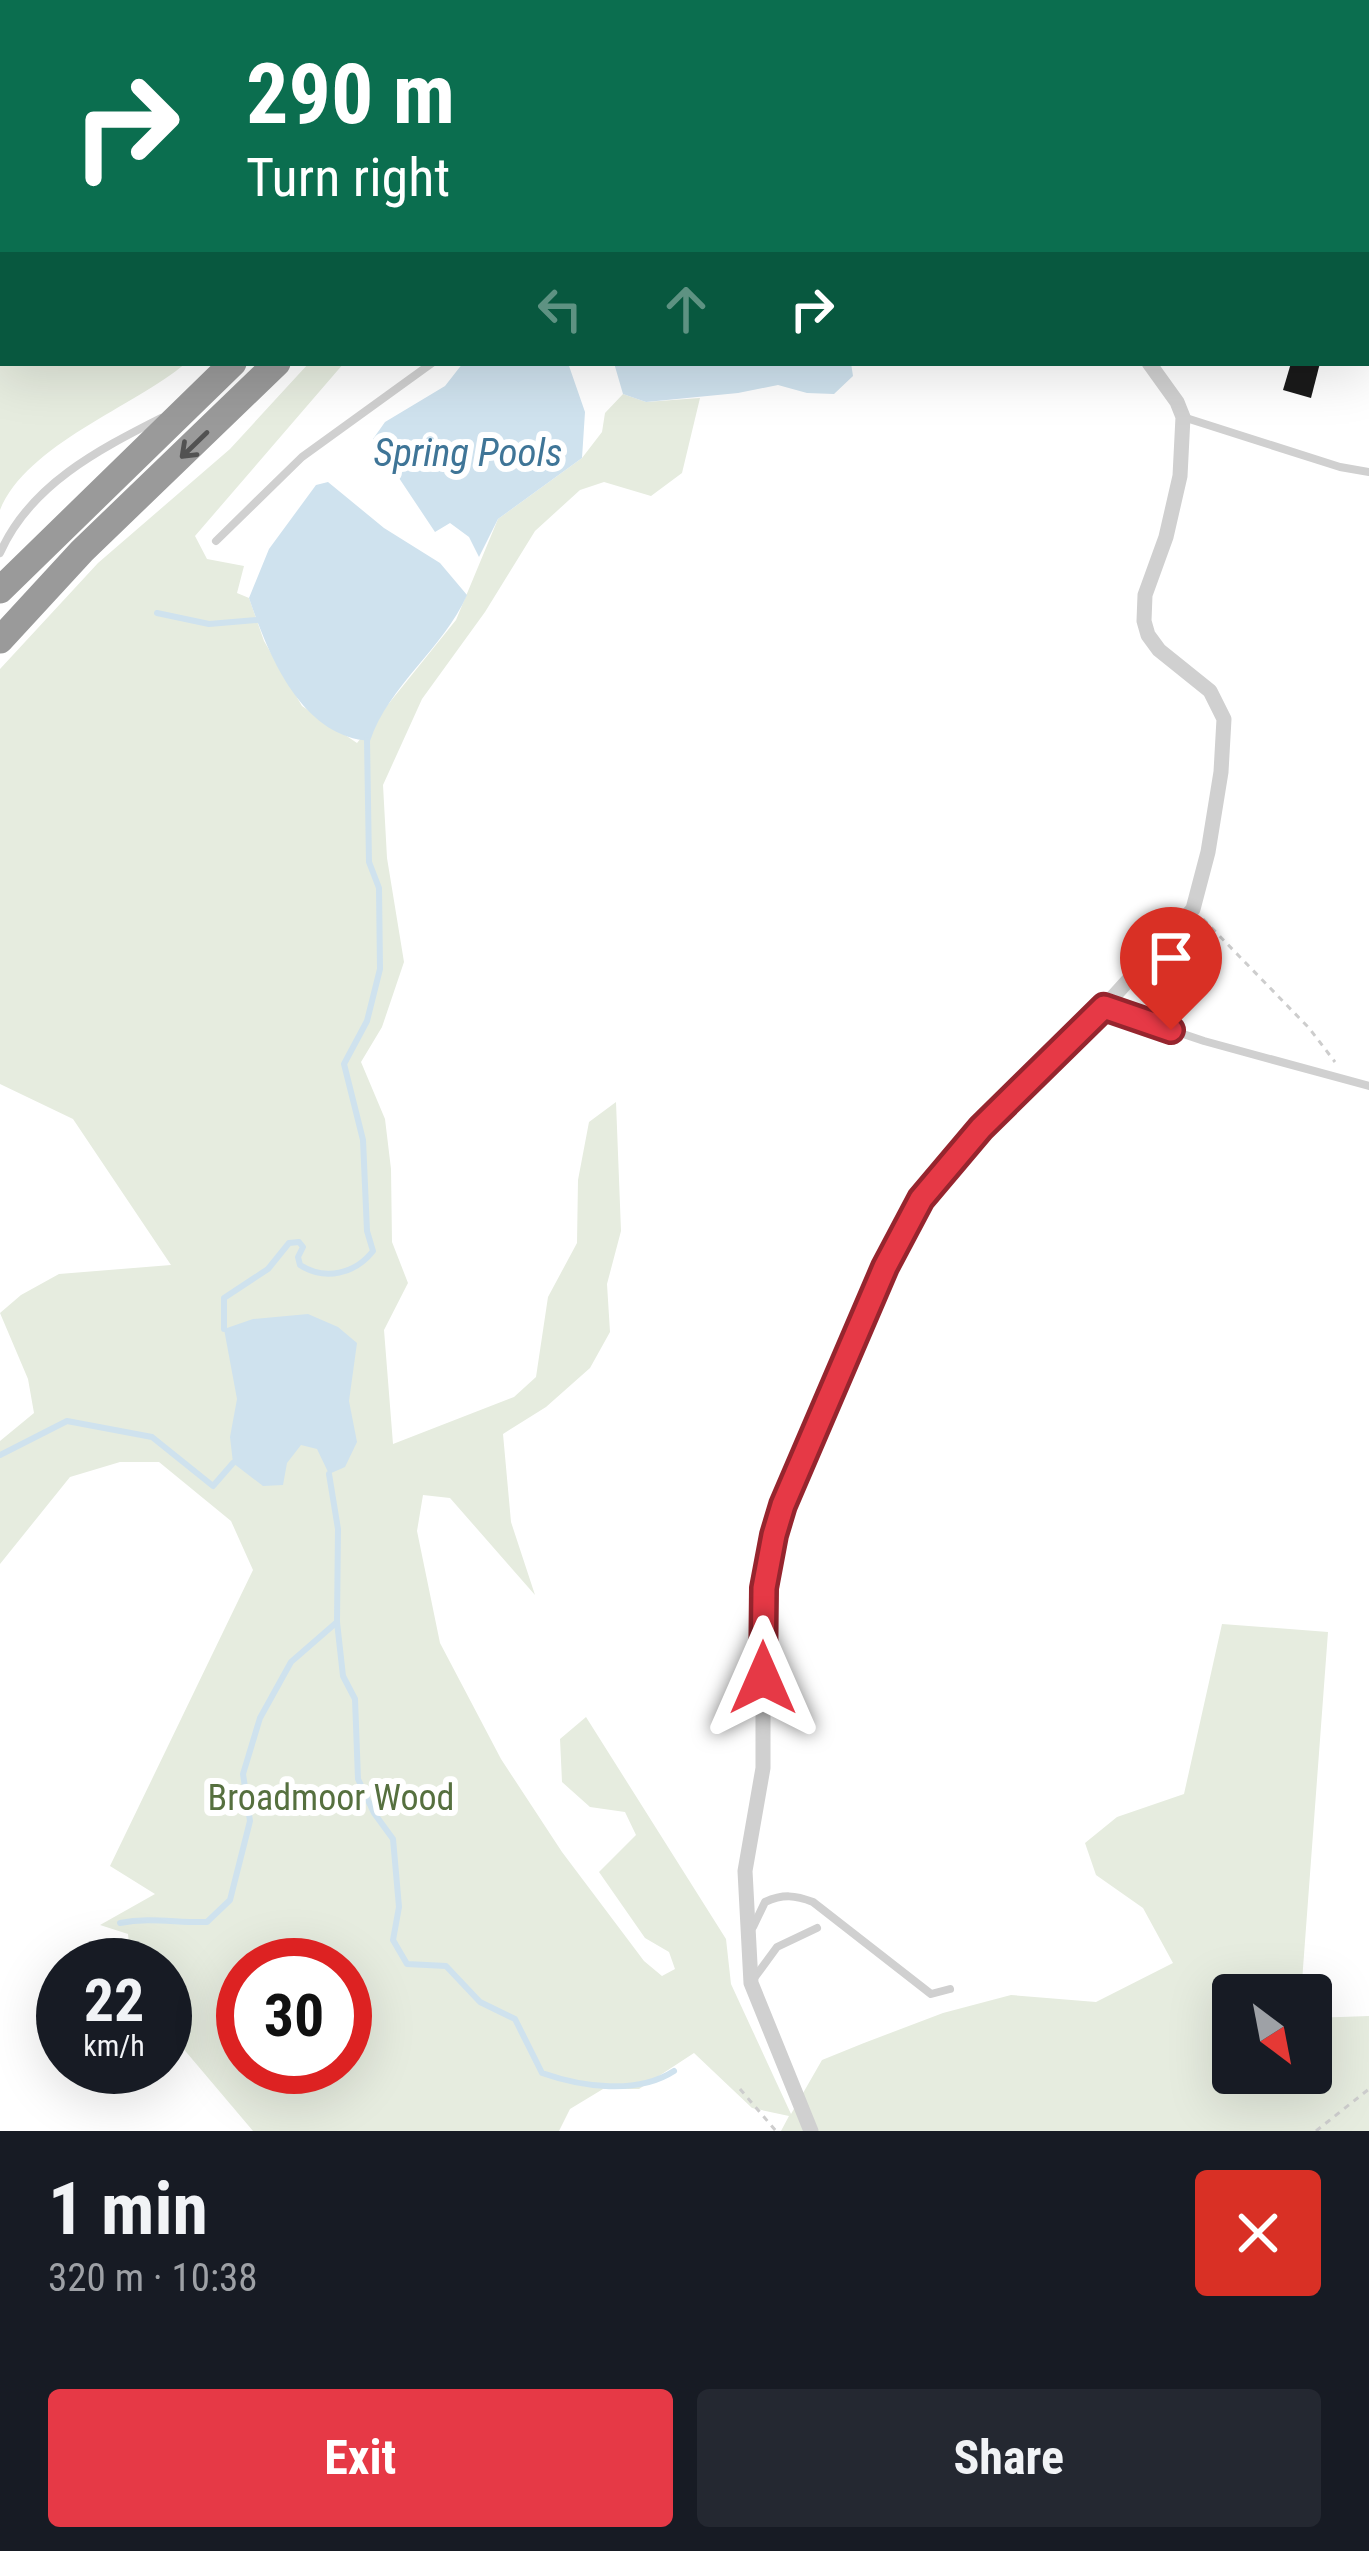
<!DOCTYPE html>
<meta charset="utf-8">
<style>
:root{--surface:#171b24;--page:#242831;--text:#f1f3f6;--muted:#9ea1a6;--accent:#e63946}
body{margin:0;font-family:"Roboto Condensed",sans-serif;background:var(--page);color:var(--text);height:100vh;display:flex;flex-direction:column;font-size:45px;white-space:nowrap}
*{box-sizing:border-box;margin:0}
p{font-size:39px;color:var(--muted)}
.icon{flex:none;width:66px;height:66px;fill:none;stroke:currentColor;stroke-width:2;stroke-linecap:round;stroke-linejoin:round}
.map{position:relative;height:2131px;overflow:hidden}
.panel{display:flex;flex-direction:column;background:var(--surface);flex:1}
.panel>*{flex:none}
.banner{position:absolute;left:0px;top:0px;width:1371px;height:366px;box-shadow:0 12px 48px #0002;background:#0b6e4f;color:#fff;overflow:hidden}
.needle{width:78px;rotate:148deg}
.buttons{position:absolute;left:1212px;top:1974px;display:grid;gap:24px}
.buttons a{display:grid;place-items:center;width:120px;height:120px;border-radius:12px;background:var(--surface);box-shadow:0 12px 48px #0002;font-size:60px}
.speed{position:absolute;left:36px;top:1938px;display:flex;gap:24px;font-size:60px;font-weight:700;text-align:center}
.speed>*{display:grid;place-content:center;width:156px;height:156px;border-radius:50%;background:var(--surface);box-shadow:0 12px 48px #0002;line-height:1}
.speed small{font-size:30px;font-weight:400}
.speed .limit{border:18px solid #d22;background:#fff;color:#111}
.pin{position:absolute;display:grid;place-items:center;width:102px;height:102px;color:#fff;margin:-123px -51px;border-radius:50% 50% 50% 0;rotate:-45deg;box-shadow:0 0 12px #0007}
.pin .icon{rotate:45deg}
.me{position:absolute;width:132px;margin:-66px;rotate:0deg;stroke-linejoin:round;filter:drop-shadow(0 0 9px #0008)}
.turn{display:flex;align-items:center;gap:42px;height:252px;padding:0 48px;font-size:54px}
.turn .icon{width:156px;height:156px;stroke-width:2.5}
.turn b{display:block;font-size:84px;line-height:102px}
.lanes{display:flex;align-items:center;height:114px;padding:0 48px;background:#0003;justify-content:center;gap:60px;direction:ltr}
.lanes .off{opacity:.35}
.round{display:grid;place-items:center;flex:none;width:126px;height:126px;border-radius:12px;background:var(--page)}
.headline{display:flex;align-items:center;justify-content:space-between;height:204px;padding:0 48px}
h1{font-size:72px;font-weight:700;line-height:90px}
.primary-button{display:flex;gap:24px;margin-top:auto;padding:24px 48px}
.primary-button a{flex:1;height:138px;border-radius:12px;background:var(--accent);color:#fff;font-size:48px;font-weight:700;line-height:138px;text-align:center}
.primary-button a+a{background:var(--page);color:var(--text)}
.map>svg:first-child{display:block}
.green{fill:#e6ecdf;fill-rule:evenodd}
.water{fill:#cfe2ee}
.lines{fill:none;stroke-linecap:round;stroke-linejoin:round}
.stream{stroke:#cfe2ee;stroke-width:6}
.building{fill:#1a1a1a}
.path{stroke:#cdcdcd;stroke-width:3;stroke-dasharray:6 6;stroke-linecap:butt}
.lane{stroke:#d0d0d0;stroke-width:8}
.street{stroke:#d0d0d0;stroke-width:15}
.highway{stroke:#9a9a9a;stroke-width:27}
.oneway{stroke:#525252}
.route-casing{stroke:#96252e;stroke-width:30}
.route{stroke:#e63946;stroke-width:21}
.labels{text-anchor:middle;stroke-width:12;stroke-linejoin:round;paint-order:stroke}
.park-label{font-size:36px;fill:#56703f;stroke:#fff}
.water-label{font-size:39px;font-style:italic;fill:#3f7597;stroke:#fff}
</style>
<div class="map">
<svg width="1369" height="2131" viewBox="0 0 1369 2131">
<rect width="100%" height="100%" fill="#fff"/>
<!-- green -->
<path class="green" d="M0 0 357 3H3V363H186C134 407 27 444 0 510Z
M309 363H344L195 536 207 559 244 566 237 593 249 598 264 641 302 706 357 743 456 620 498 519 582 458 602 432 605 413 623 394 646 402 700 398 682 473 651 496 604 482 580 490 535 531 485 612 422 699 383 785 387 858 404 962 382 1027 361 1062 385 1119 391 1169 392 1242 408 1283 384 1330 393 1444 514 1397 536 1377 548 1297 577 1243 578 1180 589 1122 616 1102 621 1231 607 1284 610 1332 590 1368 546 1407 503 1434 511 1522 535 1595 450 1498 423 1495 417 1531 440 1643 501 1759 562 1852 644 1961 662 1976 675 1969 669 1952 645 1938 599 1872 636 1835 625 1812 590 1807 562 1782 560 1739 586 1717 726 1939 731 1984 791 2114 822 2060 864 2043 943 2013 1011 1995 1096 2002 1173 1963 1143 1908 1096 1875 1085 1843 1117 1817 1184 1794 1222 1624 1328 1632 1301 1995H1233V2073H1311V2018L1369 2016V2131H781L789 2116 752 2108 694 2053 639 2089H603L570 2109 559 2131H253L165 2027V1965H131L128 1934 100 1925 155 1894 110 1866 253 1570 231 1521 159 1462H120L70 1477 0 1564V1441L34 1413 28 1379 0 1313 21 1295 59 1274 171 1265 73 1119 0 1084V669L98 563 230 449ZM243 1965H345V2067H243Z"/>
<!-- water -->
<path class="water" d="M463 363H568L585 412 582 458 498 519 479 557 469 537 450 523 435 532 373 439 385 422 445 386Z
M614 363H851L853 376 834 394 807 393 778 385 738 393 646 402 623 394Z
M328 482 384 528 440 563 467 595C443 649 389 685 370 741 301 737 268 654 249 598L269 549 316 485Z
M308 1314 338 1327 357 1343 349 1401 357 1442 345 1467 329 1474 317 1449 301 1445 287 1463 283 1485 263 1486 233 1463 230 1437 237 1399 224 1329 253 1319Z"/>
<g class="lines">
<!-- stream -->
<path class="stream" d="M1091 3 1093 0
M157 613 209 624 257 620
M224 1329V1298L268 1269 289 1243 299 1242 303 1247 298 1257 300 1265C325 1281 355 1274 373 1251L367 1231 363 1140 344 1064 367 1021 380 969 379 888 369 862 367 740
M0 1455 67 1421 152 1437 213 1486 233 1463
M329 1474 338 1529 337 1622 343 1676 355 1699 358 1779 374 1813 393 1839 399 1907 393 1940 407 1964 446 1966 480 2002 515 2019 542 2073C582 2087 637 2095 674 2071
M120 1923C150 1917 177 1923 207 1922L230 1900 250 1821 243 1774 260 1718 291 1662 337 1622"/>
</g>
<!-- building -->
<path class="building" d="M1291 363H1320L1311 398 1283 390Z"/>
<g class="lines">
<!-- path -->
<path class="path" d="M192 0 193 3
M383 0 385 3
M683 0 685 3
M431 3 442 0
M0 180 3 179
M0 214 3 211
M1203 919 1309 1028 1335 1062
M740 2089 776 2131
M1316 2131 1369 2089"/>
<!-- lane -->
<path class="lane" d="M845 3H848
M1183 417 1340 467 1369 472
M216 541 302 457 432 363
M0 553C30 485 98 450 161 418
M1106 1008 1204 1041 1369 1086
M753 1927 765 1902C783 1894 795 1895 813 1902L931 1994 950 1989
M752 1981 777 1947 817 1928"/>
<!-- street -->
<path class="street" d="M944 0 946 3
M811 2131 751 1983 745 1871 763 1768V1588L783 1505 885 1267 921 1199 981 1128 1104 1007 1193 909 1208 852 1221 772 1224 719 1210 691 1159 650 1148 635 1144 621 1145 595 1166 537 1180 476 1183 417 1177 402 1149 363"/>
<!-- highway -->
<path class="highway" d="M493 3 495 0
M528 3 530 0
M0 590 233 363
M0 640 82 551 277 363"/>
</g>
<!-- one-way arrows -->
<defs><path id="oneway-shaft" d="M-6 0H5M1.5-3L5.5 0L1.5 3" fill="none" stroke-width="1.6" stroke-linecap="round" stroke-linejoin="round" transform="scale(3)"/></defs>
<use class="oneway" href="#oneway-shaft" transform="translate(194 445) rotate(136)"/>
<g class="lines">
<!-- route casing -->
<g class="route-casing">
<path id="route" d="M763 1678 764 1588 774 1535 783 1505 885 1267 921 1199 981 1128 1104 1007 1171 1030"/>
</g>
<!-- route -->
<use href="#route" class="route"/>
</g>
<g class="labels">
<!-- park labels -->
<g class="park-label">
<text x="331" y="1810">Broadmoor Wood</text>
</g>
<!-- water labels -->
<g class="water-label">
<text x="468" y="466">Spring Pools</text>
</g>
</g>
</svg>
<div class="buttons">
<a><svg class="needle" viewBox="-14 -14 28 28"><path d="M0-13l5 13h-10z" fill="#e53935"/><path d="M0 13l5-13h-10z" fill="#9ea1a6"/></svg></a>
</div>
<div class="speed"><div>22<small>km/h</small></div><div class="limit">30</div></div>
<div class="pin" style="left:1171px;top:1030px;background:#d93025"><svg class="icon" aria-label="arrive" viewBox="0 0 24 24"><path d="M6 21V4h12l-3 4 3 4H6"/></svg></div>
<svg class="me" style="left:763px;top:1678px" viewBox="-20 -20 40 40"><path d="M0-17L14 15 0 8-14 15z" fill="#e63946" stroke="#fff" stroke-width="4"/></svg>
<div class="banner">
<div class="turn"><svg class="icon" aria-label="right" viewBox="0 0 24 24"><path d="M7 20v-9h11M14 6l5 5-5 5"/></svg><div><b>290 m</b>Turn right</div></div>
<div class="lanes"><svg class="icon off" aria-label="left" viewBox="0 0 24 24"><path d="M17 20v-9H6M10 6l-5 5 5 5"/></svg><svg class="icon off" aria-label="ahead" viewBox="0 0 24 24"><path d="M12 20V5M6 11l6-6 6 6"/></svg><svg class="icon" aria-label="right" viewBox="0 0 24 24"><path d="M7 20v-9h11M14 6l5 5-5 5"/></svg></div>
</div>
</div>
<section class="panel">
<div class="headline"><div><h1>1 min</h1><p>320 m · 10:38</p></div><a class="round" style="background:#d93025;color:#fff"><svg class="icon" aria-label="close" viewBox="0 0 24 24"><path d="M6 6l12 12M18 6L6 18"/></svg></a></div>
<div class="primary-button"><a>Exit</a><a>Share</a></div>
</section>
